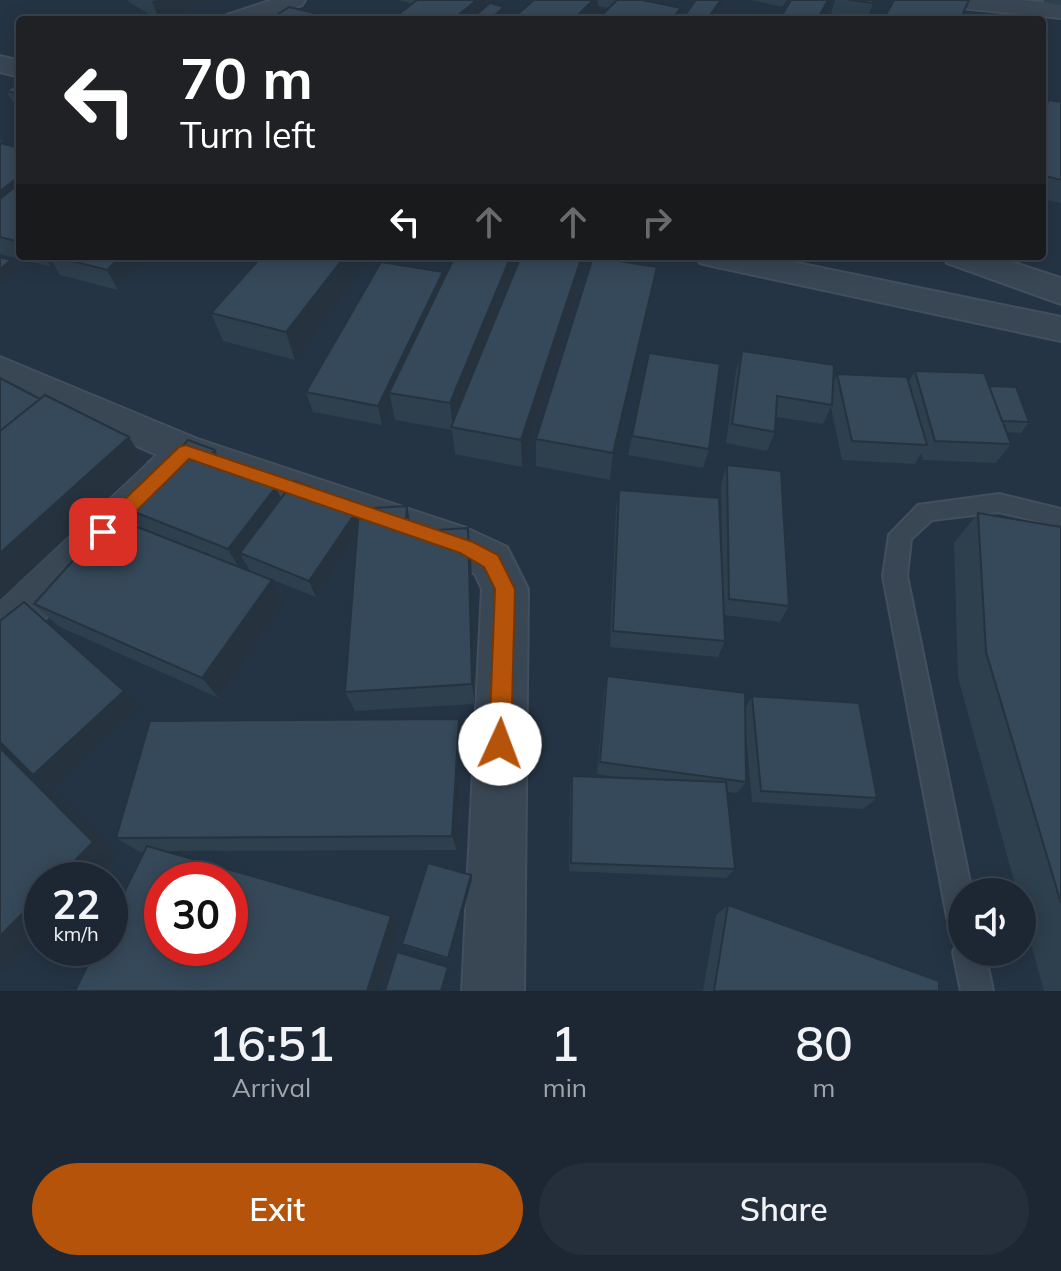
<!DOCTYPE html>
<style>
:root{--surface:#1c2733;--page:#252f3b;--text:#f1f3f6;--muted:#a0a5ac;--line:#3a444e;--accent:#b45309}
body{margin:0;font-family:Mulish,sans-serif;background:var(--page);color:var(--text);height:100vh;display:flex;flex-direction:column;font-size:30px;white-space:nowrap}
*{box-sizing:border-box;margin:0}
p{font-size:26px;color:var(--muted)}
.icon{flex:none;width:44px;height:44px;fill:none;stroke:currentColor;stroke-width:2;stroke-linecap:round;stroke-linejoin:round}
.map{position:relative;height:991px;overflow:hidden}
.panel{display:flex;flex-direction:column;background:var(--surface);flex:1}
.panel>*{flex:none}
.hud{position:absolute;left:16px;top:16px;width:1030px;height:244px;border-radius:8px;box-shadow:0 4px 20px #0003,0 0 0 2px var(--line);background:#202124;color:#fff;overflow:hidden}
.buttons{position:absolute;left:948px;top:878px;display:grid;gap:16px}
.buttons a{display:grid;place-items:center;width:88px;height:88px;border-radius:50%;background:var(--surface);box-shadow:0 4px 20px #0003,0 0 0 2px var(--line);font-size:40px}
.speed{position:absolute;left:24px;top:862px;display:flex;gap:16px;font-size:40px;font-weight:700;text-align:center}
.speed>*{display:grid;place-content:center;width:104px;height:104px;border-radius:50%;background:var(--surface);box-shadow:0 4px 20px #0003,0 0 0 2px var(--line);line-height:1}
.speed small{font-size:20px;font-weight:400}
.speed .limit{border:12px solid #d22;background:#fff;color:#111}
.pin{position:absolute;display:grid;place-items:center;width:68px;height:68px;color:#fff;margin:-34px;border-radius:16px;box-shadow:0 4px 12px #0006}
.me{position:absolute;width:88px;margin:-44px;rotate:2deg;stroke-linejoin:round;filter:drop-shadow(0 0 6px #0008)}
.turn{display:flex;align-items:center;gap:28px;height:168px;padding:0 32px;font-size:36px}
.turn .icon{width:104px;height:104px;stroke-width:2.5}
.turn b{display:block;font-size:56px;line-height:68px}
.lanes{display:flex;align-items:center;height:76px;padding:0 32px;background:#0003;justify-content:center;gap:40px;direction:ltr}
.lanes .off{opacity:.35}
.eta{display:flex;justify-content:space-evenly;align-items:center;height:136px;text-align:center}
.eta b{font-size:48px;font-weight:600;line-height:56px}
.cta{display:flex;gap:16px;margin-top:auto;padding:16px 32px}
.cta a{flex:1;height:92px;border-radius:48px;background:var(--accent);color:#fff;font-size:32px;font-weight:600;line-height:92px;text-align:center}
.cta a+a{background:var(--page);color:var(--text)}
.map>svg:first-child{display:block}
.lines{fill:none;stroke-linecap:round;stroke-linejoin:round}
.lane-casing{stroke:#434f5d;stroke-width:4}
.street-casing{stroke:#434f5d;stroke-width:4}
.lane{fill:#394654;fill-rule:evenodd}
.street{fill:#394654;fill-rule:evenodd}
.wall{fill:#2e3f4d}
.shaded-wall{fill:#26333f}
.building{fill:#36495a;stroke:#26333f;stroke-width:2;fill-rule:evenodd}
.route{fill:#b45309;stroke:#753606;stroke-width:2}
</style>
<div class="map">
<svg width="1061" height="991" viewBox="0 0 1061 991">
<rect width="100%" height="100%" fill="#253444"/>
<g class="lines">
<!-- lane casing -->
<g class="lane-casing">
<path id="lane" d="M999 494 1061 509V527L999 512 932 520 911 539 907 576 972 892H962V932L951 928 947 917 883 576 889 535 918 505Z
M962 939V952H985L993 991H961L953 952 958 941Z"/>
</g>
<!-- street casing -->
<g class="street-casing">
<path id="street" d="M272 0H305L302 5 258 20H223L227 15Z
M939 0H1020L1061 4V18L950 7 942 5Z
M0 56 20 61V77L0 72Z
M696 256H763L1061 317V341L712 266 700 263Z
M943 256H993L1061 278V304L947 263Z
M0 357 200 440 466 528 507 547 528 589 524 991H462L482 589 475 574 450 560 188 468 182 479 17 647 0 654V601L157 455 0 385Z"/>
</g>
<!-- lane -->
<use href="#lane" class="lane"/>
<!-- street -->
<use href="#street" class="street"/>
</g>
<!-- wall -->
<path class="wall" d="M124 0H203L204 4 158 20 129 2 128 0Z
M399 0H500L495 5 504 17 501 20H391L412 4Z
M534 0H642L679 20 685 15 696 0H725L712 20H597L609 8 598 6V13L591 20H511Z
M751 0H787L782 7Z
M835 0H874L867 20H851L830 17Z
M1044 0H1061V5L1044 2Z
M20 82V103L12 101 6 91Z
M1048 100 1061 102V203L1042 199V111Z
M0 139 3 144 20 148V256H152L118 290 60 275 54 265 51 267 0 254Z
M262 256 295 360 223 341 211 313Z
M521 256H586L585 270 522 467 455 454 452 430 395 420 392 405 382 425 313 412 306 392 444 279 520 258Z
M652 295 610 480 536 466V439Z
M742 351 833 383 837 374 909 381 915 371 989 386 1029 422 1021 433 1006 432 1011 444 996 463 923 460 921 453 915 464 842 460 831 407 823 424 776 417 775 432 767 451 726 443 736 371Z
M632 436 709 449 703 468 628 455Z
M215 450 224 469 276 487 281 499 360 506V509L412 532 468 528 471 553 475 704 355 711 345 692 357 536 316 597 250 571 243 559 238 566 140 527 127 509Z
M727 465 789 606 780 622 724 615 725 641 718 657 610 647 616 508 619 490 722 560 721 484Z
M978 513 1061 527V991H1044L1022 911V892H1017L958 677 954 543Z
M34 604H284L219 698 58 626Z
M607 676 745 709 752 696 877 798 863 809 752 802 745 722 746 782 737 793 727 792 735 869 726 878 569 871 570 787 572 776 624 778 597 774 604 691Z
M462 738 457 850 164 851 391 916 399 925 144 852H140L116 838Z
M471 875 472 879 450 960 406 947 402 944Z
M728 905 939 991H703L716 915Z"/>
<!-- shaded-wall -->
<path class="shaded-wall" d="M156 0H203L204 4 159 20 152 1Z
M213 0H225L214 4Z
M477 0H500L476 20H452Z
M593 0H598V13L591 20H573Z
M721 0H725L712 20H707Z
M828 0H831L829 6 822 20H817Z
M504 7V17L501 20H489Z
M681 8 679 20H671Z
M20 176V206L0 222V191Z
M44 256H49L54 265 51 267Z
M121 256H152L118 290 107 270Z
M345 256H372L295 360 286 332Z
M511 256H520V264L453 428 450 403Z
M582 256H586L585 270 522 467 521 440Z
M11 260 18 271 0 286V269Z
M657 267 652 295 610 480 613 453Z
M443 272 445 292 389 393 392 405 382 425 378 406Z
M129 437 146 463 0 600V553Z
M215 450 224 469 205 461Z
M276 487 284 506 240 553 243 559 238 566 228 549Z
M360 506 365 524 316 597 309 581Z
M407 506 412 531 411 557 405 532Z
M468 528 471 553 475 704 472 684Z
M272 580 284 604 219 698 202 678Z
M124 691 140 705 53 787 46 783 118 855 94 880H56L0 748V737Z
M459 719 462 738 457 850 452 836Z
M471 875 472 879 450 960 448 958Z
M42 894V934L7 971 0 970V936Z
M391 916 399 925 379 991H367Z
M448 967 450 969 444 991H441Z"/>
<!-- building -->
<path class="building" d="M417 0H477L452 20H391Z
M534 0H593L573 20H511Z
M617 0H642L681 8 671 20H597Z
M696 0H721L707 19 685 15Z
M791 0H828L817 20H779Z
M849 0H874L873 3Z
M894 0H969L960 20H883Z
M490 3 504 7 489 20H470Z
M289 7 322 15 315 20H279L272 18Z
M683 15 710 20H679Z
M20 82V94L6 91Z
M1048 100 1061 102V180L1042 175V131Z
M0 143 20 148V176L0 191Z
M20 183V242L0 237V199Z
M53 256H121L107 270Z
M262 256H345L286 332 211 313Z
M455 256H511L450 403 389 393Z
M521 256H582L521 440 451 427Z
M0 257 11 260 0 269Z
M593 257 657 267 613 453 536 439Z
M381 262 443 272 378 406 306 392Z
M742 351 834 365 832 405 777 396 775 432 732 424Z
M649 353 720 364 709 449 632 436Z
M915 371 984 373 1011 444 935 441Z
M837 374 907 377 927 445 852 441Z
M0 378 40 399 0 431Z
M989 386 1016 387 1029 422 1002 421Z
M45 395 129 437 0 553V431Z
M188 440 215 450 205 461 276 487 228 549 127 509Z
M727 465 781 471 789 606 729 599Z
M294 481 360 506 309 581 240 553Z
M619 490 719 498 725 641 613 631Z
M407 506 405 532 468 528 472 684 345 692 359 509Z
M978 513 1061 527V903L986 652Z
M112 517 272 580 202 678 34 604Z
M24 602 124 691 33 775 0 742V621Z
M607 676 745 693 746 782 600 762Z
M752 696 859 703 877 798 761 791Z
M459 719 452 836 116 838 150 721Z
M0 748 93 842 56 880H42V894L0 936Z
M572 776 726 782 735 869 571 863Z
M147 846 391 916 367 991H75L96 948H110V921ZM162 880H230V948H162Z
M428 863 471 875 448 958 402 944Z
M728 905 939 981V991H714Z
M397 952 448 967 441 991H385Z"/>
<!-- route -->
<path class="route" d="M186 445 473 542 498 555 515 589 511 744 508 751 500 755 492 751 489 744 495 589 484 567 460 553 189 459 110 537H97L94 532 97 526 179 447Z"/>
</svg>
<div class="buttons">
<a><svg class="icon" aria-label="sound" viewBox="0 0 24 24"><path d="M4 9h4l5-4v14l-5-4H4zM17 9q2 3 0 6"/></svg></a>
</div>
<div class="speed"><div>22<small>km/h</small></div><div class="limit">30</div></div>
<div class="pin" style="left:103px;top:532px;background:#d93025"><svg class="icon" aria-label="arrive" viewBox="0 0 24 24"><path d="M6 21V4h12l-3 4 3 4H6"/></svg></div>
<svg class="me" style="left:500px;top:744px" viewBox="-20 -20 40 40"><circle r="19" fill="#fff"/><path d="M0-13L10 11 0 6-10 11z" fill="#b45309"/></svg>
<div class="hud">
<div class="turn"><svg class="icon" aria-label="left" viewBox="0 0 24 24"><path d="M17 20v-9H6M10 6l-5 5 5 5"/></svg><div><b>70 m</b>Turn left</div></div>
<div class="lanes"><svg class="icon" aria-label="left" viewBox="0 0 24 24"><path d="M17 20v-9H6M10 6l-5 5 5 5"/></svg><svg class="icon off" aria-label="ahead" viewBox="0 0 24 24"><path d="M12 20V5M6 11l6-6 6 6"/></svg><svg class="icon off" aria-label="ahead" viewBox="0 0 24 24"><path d="M12 20V5M6 11l6-6 6 6"/></svg><svg class="icon off" aria-label="right" viewBox="0 0 24 24"><path d="M7 20v-9h11M14 6l5 5-5 5"/></svg></div>
</div>
</div>
<section class="panel">
<div class="eta">
<div><b>16:51</b><p>Arrival</p></div>
<div><b>1</b><p>min</p></div>
<div><b>80</b><p>m</p></div>
</div>
<div class="cta"><a>Exit</a><a>Share</a></div>
</section>
